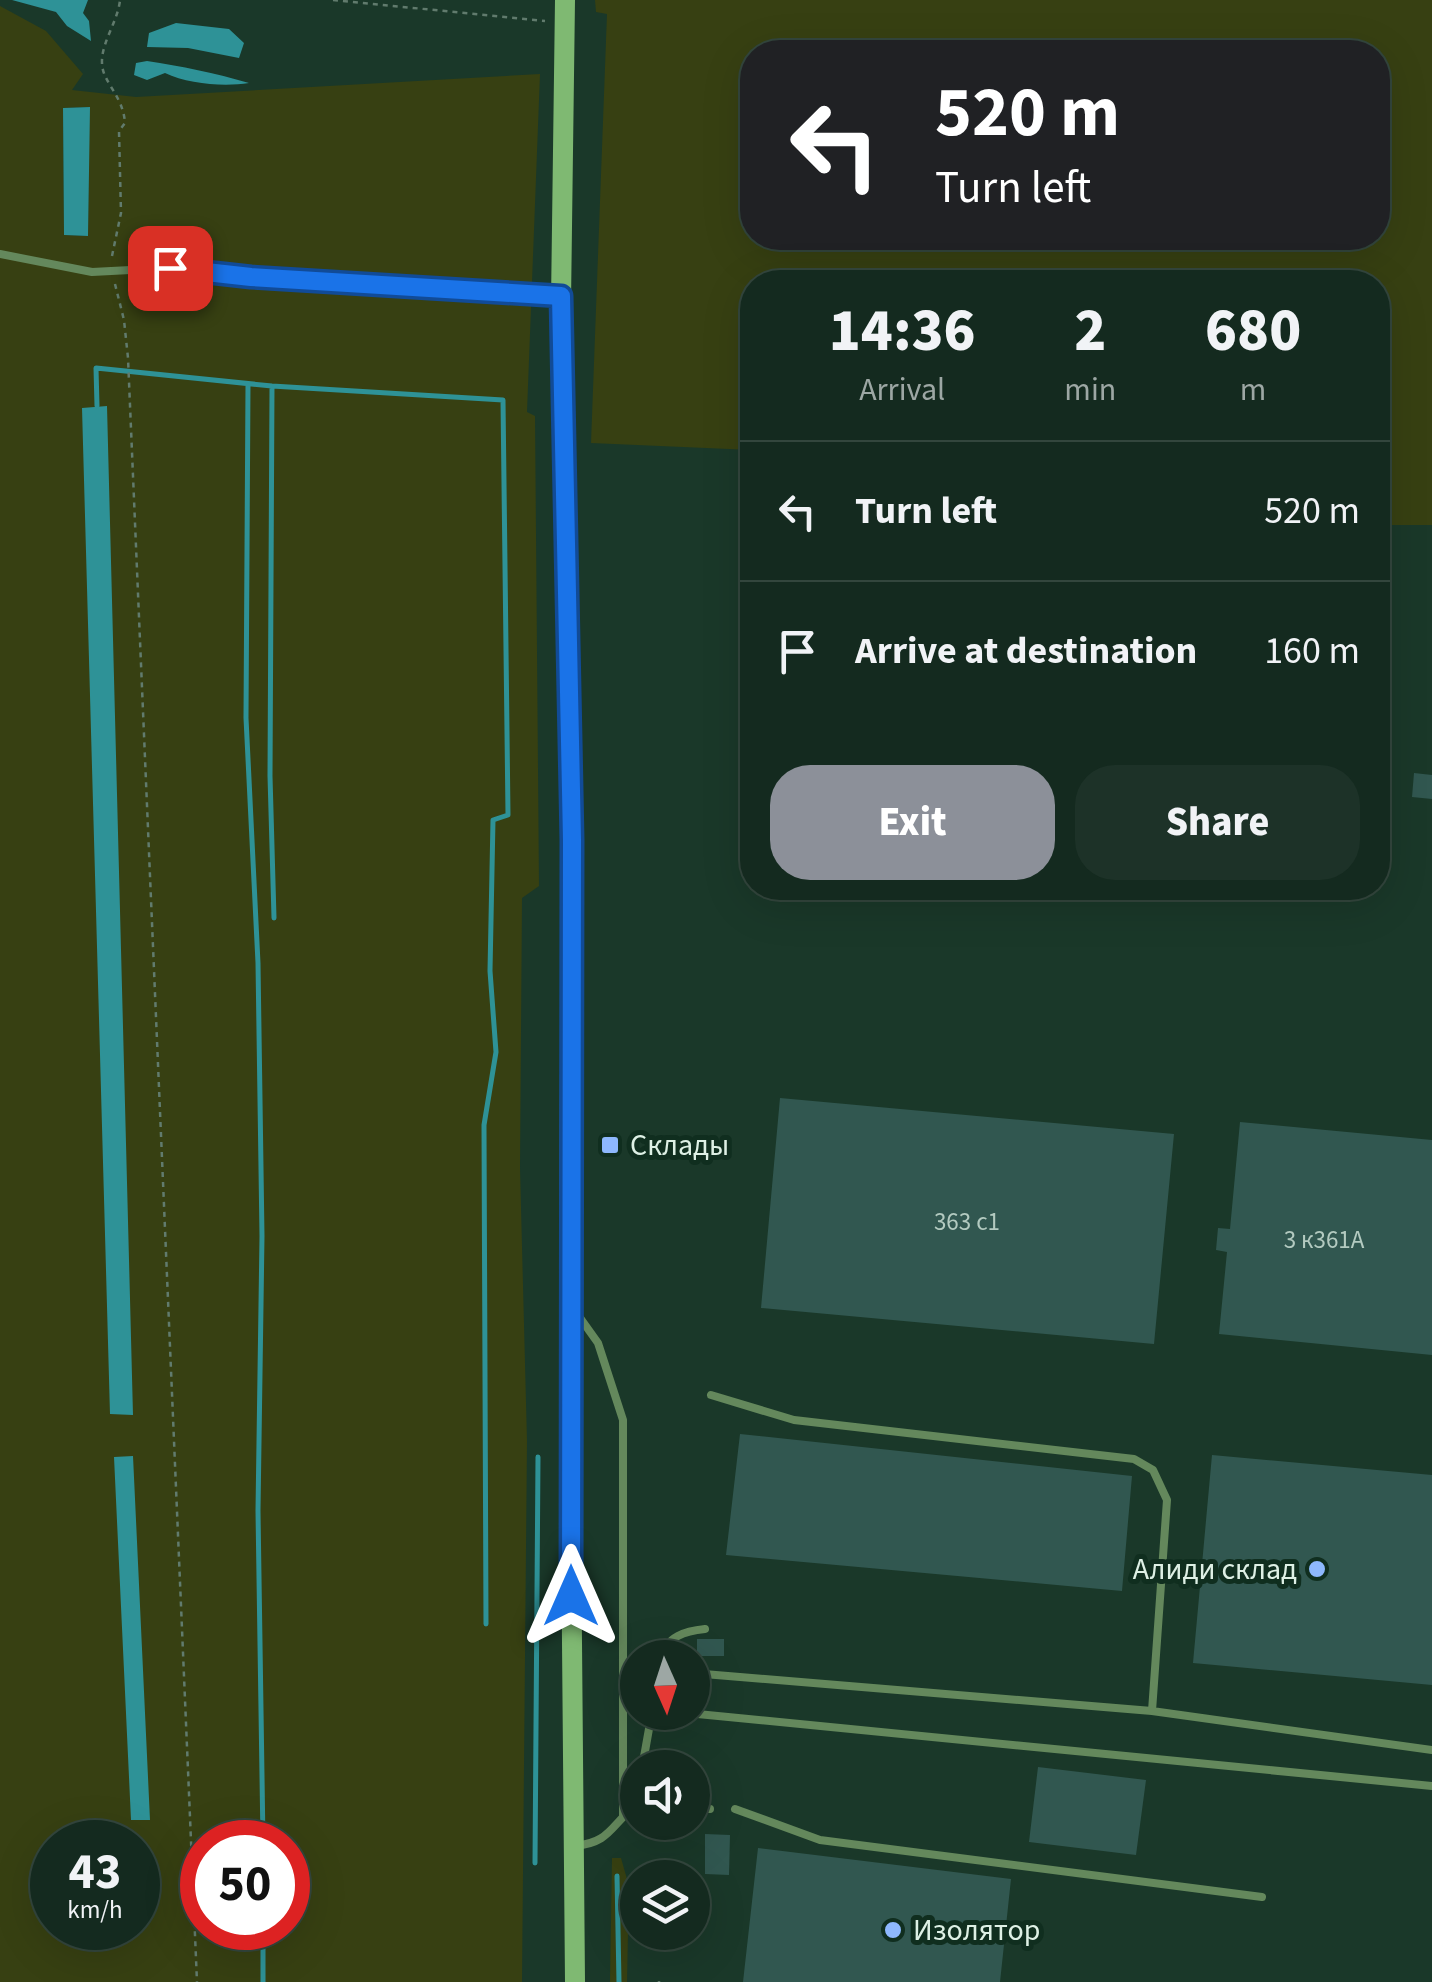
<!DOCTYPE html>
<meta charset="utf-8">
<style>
:root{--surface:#142a1f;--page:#1d3228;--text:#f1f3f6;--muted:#9da7a4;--line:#33463d;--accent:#8c9099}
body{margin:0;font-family:"Source Sans 3",sans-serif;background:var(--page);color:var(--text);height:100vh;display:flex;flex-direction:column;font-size:38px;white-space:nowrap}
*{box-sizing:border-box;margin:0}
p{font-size:32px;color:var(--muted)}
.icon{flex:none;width:55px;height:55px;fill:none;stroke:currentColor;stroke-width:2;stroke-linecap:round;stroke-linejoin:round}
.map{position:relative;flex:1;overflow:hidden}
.details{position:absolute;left:740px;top:270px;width:650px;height:630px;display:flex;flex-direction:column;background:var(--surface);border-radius:40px;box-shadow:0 10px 40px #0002,0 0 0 2px var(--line)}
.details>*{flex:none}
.top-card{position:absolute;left:740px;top:40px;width:650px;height:210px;border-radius:40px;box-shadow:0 10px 40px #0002,0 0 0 2px var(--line);background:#202124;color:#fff;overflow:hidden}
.needle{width:65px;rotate:177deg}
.buttons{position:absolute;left:620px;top:1640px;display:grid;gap:20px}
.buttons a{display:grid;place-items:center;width:90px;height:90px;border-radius:50%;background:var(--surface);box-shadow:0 10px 40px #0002,0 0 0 2px var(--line);font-size:50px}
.speed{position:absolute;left:30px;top:1820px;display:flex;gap:20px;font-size:50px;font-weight:700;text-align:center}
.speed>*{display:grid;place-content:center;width:130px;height:130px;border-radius:50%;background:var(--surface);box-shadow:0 10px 40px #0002,0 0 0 2px var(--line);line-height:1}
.speed small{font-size:25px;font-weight:400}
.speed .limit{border:15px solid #d22;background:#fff;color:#111}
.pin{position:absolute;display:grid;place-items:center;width:85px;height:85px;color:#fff;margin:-42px;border-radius:20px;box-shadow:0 5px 15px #0006}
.me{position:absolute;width:110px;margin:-55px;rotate:0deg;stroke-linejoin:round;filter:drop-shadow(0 0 8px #0008)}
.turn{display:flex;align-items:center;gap:35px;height:210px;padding:0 30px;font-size:45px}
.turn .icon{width:130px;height:130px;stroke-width:2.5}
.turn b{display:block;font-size:70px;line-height:85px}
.eta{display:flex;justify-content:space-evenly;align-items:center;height:170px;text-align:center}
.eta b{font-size:60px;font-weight:800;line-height:70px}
.primary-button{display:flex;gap:20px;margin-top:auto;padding:20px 30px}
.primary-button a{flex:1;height:115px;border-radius:40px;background:var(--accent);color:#fff;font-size:40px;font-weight:800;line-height:115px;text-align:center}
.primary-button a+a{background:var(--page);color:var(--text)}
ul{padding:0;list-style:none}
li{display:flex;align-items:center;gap:30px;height:140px;padding:0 30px;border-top:2px solid var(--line)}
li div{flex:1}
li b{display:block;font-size:38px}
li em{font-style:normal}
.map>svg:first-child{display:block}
.green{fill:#374012;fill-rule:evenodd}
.water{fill:#2e9297}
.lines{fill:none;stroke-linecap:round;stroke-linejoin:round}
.stream{stroke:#2e9297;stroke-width:5}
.building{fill:#315750}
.path{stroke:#617b6d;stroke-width:2.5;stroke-dasharray:5 5;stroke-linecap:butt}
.lane{stroke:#64885c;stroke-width:8}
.secondary{stroke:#7fb972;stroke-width:20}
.route-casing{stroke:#114b97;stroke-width:25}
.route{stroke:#1a73e8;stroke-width:18}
.poi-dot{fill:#8eb8fd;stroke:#102e1f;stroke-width:4}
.labels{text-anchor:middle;stroke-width:10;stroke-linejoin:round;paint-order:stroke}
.number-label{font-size:25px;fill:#b3cac0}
.poi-label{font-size:30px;fill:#def0e5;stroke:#102e1f;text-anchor:start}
</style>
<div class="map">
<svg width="1432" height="1982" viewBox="0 0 1432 1982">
<rect width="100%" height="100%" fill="#1a3829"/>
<!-- green -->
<path class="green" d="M595 0H1432V525H1378V282H752V450L591 443 607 14 596 12ZM752 52H1378V238H752Z
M0 6 46 31 83 74 72 90 136 97 540 74 527 412 535 416 539 886 522 898 520 1168 527 1441 522 1982H0ZM89 107 88 236 64 235 63 108ZM52 1842H138V1928H52ZM202 1842H288V1928H202Z
M612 1858H621L629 1886 627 1982H610Z"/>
<!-- water -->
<path class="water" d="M12 0H88L83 13 89 21 91 41 67 26 56 12Z
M176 23 229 29 244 43 239 58 188 48 147 47 149 33Z
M147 61C181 66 215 73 249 83 224 87 188 84 165 73L147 80 134 75 136 63Z
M90 107 88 236 64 235 63 108Z
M107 406 133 1415 110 1414 82 408Z
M133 1456 150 1820H131L114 1457Z"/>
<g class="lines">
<!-- stream -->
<path class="stream" d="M248 384 246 718 258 963 262 1236 258 1511 263 1842
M272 386 270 776 274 918
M97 406 96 368 272 386 503 400 508 815 493 820 490 971 496 1052 484 1125 486 1624
M535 1863 538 1457
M617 1876 619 1982
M263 1982V1928"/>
</g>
<!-- building -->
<path class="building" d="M1414 773 1432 775V799L1412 797Z
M780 1098 1174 1134 1154 1344 761 1308Z
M1240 1122 1432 1140V1355L1219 1334 1227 1252 1216 1250 1218 1228 1230 1229Z
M740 1434 1132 1476 1122 1591 726 1555Z
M1212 1455 1432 1475V1685L1193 1663Z
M697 1639H724V1656H697Z
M1038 1767 1146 1780 1136 1855 1029 1842Z
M705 1834 730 1835 729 1875 705 1874Z
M758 1848 1011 1879 1000 1982H743Z"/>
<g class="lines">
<!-- path -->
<path class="path" d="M333 0 545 21
M112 256 121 213 119 131 125 123C123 95 102 82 102 63 101 43 118 21 120 0
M115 284 124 320 128 358 197 1982
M659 1981V1982"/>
<!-- lane -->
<path class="lane" d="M0 254 92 272 169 268 251 277 557 295
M573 1308 598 1343 623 1420V1817
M711 1395 794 1420 1134 1459 1153 1470 1167 1500 1152 1711
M662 1658C666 1636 686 1631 705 1629
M692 1673 1152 1711 1432 1750
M677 1712 1432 1786
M642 1768 652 1712
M692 1808 710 1809
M735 1809 820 1840 1262 1897
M574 1846C612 1843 611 1823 638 1804"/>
<!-- secondary -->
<path class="secondary" d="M565 0 561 302 571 840 569 1302 575 1982"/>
</g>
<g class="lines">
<!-- route casing -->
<g class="route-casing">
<path id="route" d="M170 268 251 277 561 296 572 840 571 1596"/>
</g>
<!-- route -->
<use href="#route" class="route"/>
</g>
<!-- markers -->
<g class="poi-dot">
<rect x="600" y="1135" width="20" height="20" rx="5"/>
<circle cx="1317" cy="1569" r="10"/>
<circle cx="893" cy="1930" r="10"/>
</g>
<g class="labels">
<!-- number labels -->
<g class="number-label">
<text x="967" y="1230">363 с1</text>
<text x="1324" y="1248">3 к361А</text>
</g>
<!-- poi labels -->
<g class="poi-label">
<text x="630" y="1155">Склады</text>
<text x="1297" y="1579" text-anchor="end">Алиди склад</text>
<text x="913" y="1940">Изолятор</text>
</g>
</g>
</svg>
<div class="buttons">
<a><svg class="needle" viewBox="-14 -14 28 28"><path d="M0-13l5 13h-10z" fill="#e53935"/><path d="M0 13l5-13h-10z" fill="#9da7a4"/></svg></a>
<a><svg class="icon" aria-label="sound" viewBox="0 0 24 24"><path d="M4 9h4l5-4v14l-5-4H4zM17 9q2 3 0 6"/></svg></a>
<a><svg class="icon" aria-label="layers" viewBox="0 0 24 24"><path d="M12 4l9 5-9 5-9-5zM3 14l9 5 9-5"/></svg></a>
</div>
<div class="speed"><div>43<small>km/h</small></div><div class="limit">50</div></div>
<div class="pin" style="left:170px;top:268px;background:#d93025"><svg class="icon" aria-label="arrive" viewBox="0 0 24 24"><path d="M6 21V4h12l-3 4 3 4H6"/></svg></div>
<svg class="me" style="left:571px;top:1596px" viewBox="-20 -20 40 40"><path d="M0-17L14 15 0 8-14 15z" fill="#1a73e8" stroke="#fff" stroke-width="4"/></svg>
<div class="top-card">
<div class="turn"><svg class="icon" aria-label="left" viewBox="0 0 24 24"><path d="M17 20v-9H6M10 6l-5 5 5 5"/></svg><div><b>520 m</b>Turn left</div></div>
</div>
<section class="details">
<div class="eta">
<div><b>14:36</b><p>Arrival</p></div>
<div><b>2</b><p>min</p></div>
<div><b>680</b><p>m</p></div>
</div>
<ul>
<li><svg class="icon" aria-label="left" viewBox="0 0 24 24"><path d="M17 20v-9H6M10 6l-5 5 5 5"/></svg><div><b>Turn left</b></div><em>520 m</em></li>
<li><svg class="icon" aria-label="arrive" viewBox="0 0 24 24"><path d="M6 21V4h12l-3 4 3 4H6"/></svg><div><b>Arrive at destination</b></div><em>160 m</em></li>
</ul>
<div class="primary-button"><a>Exit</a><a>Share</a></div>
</section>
</div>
